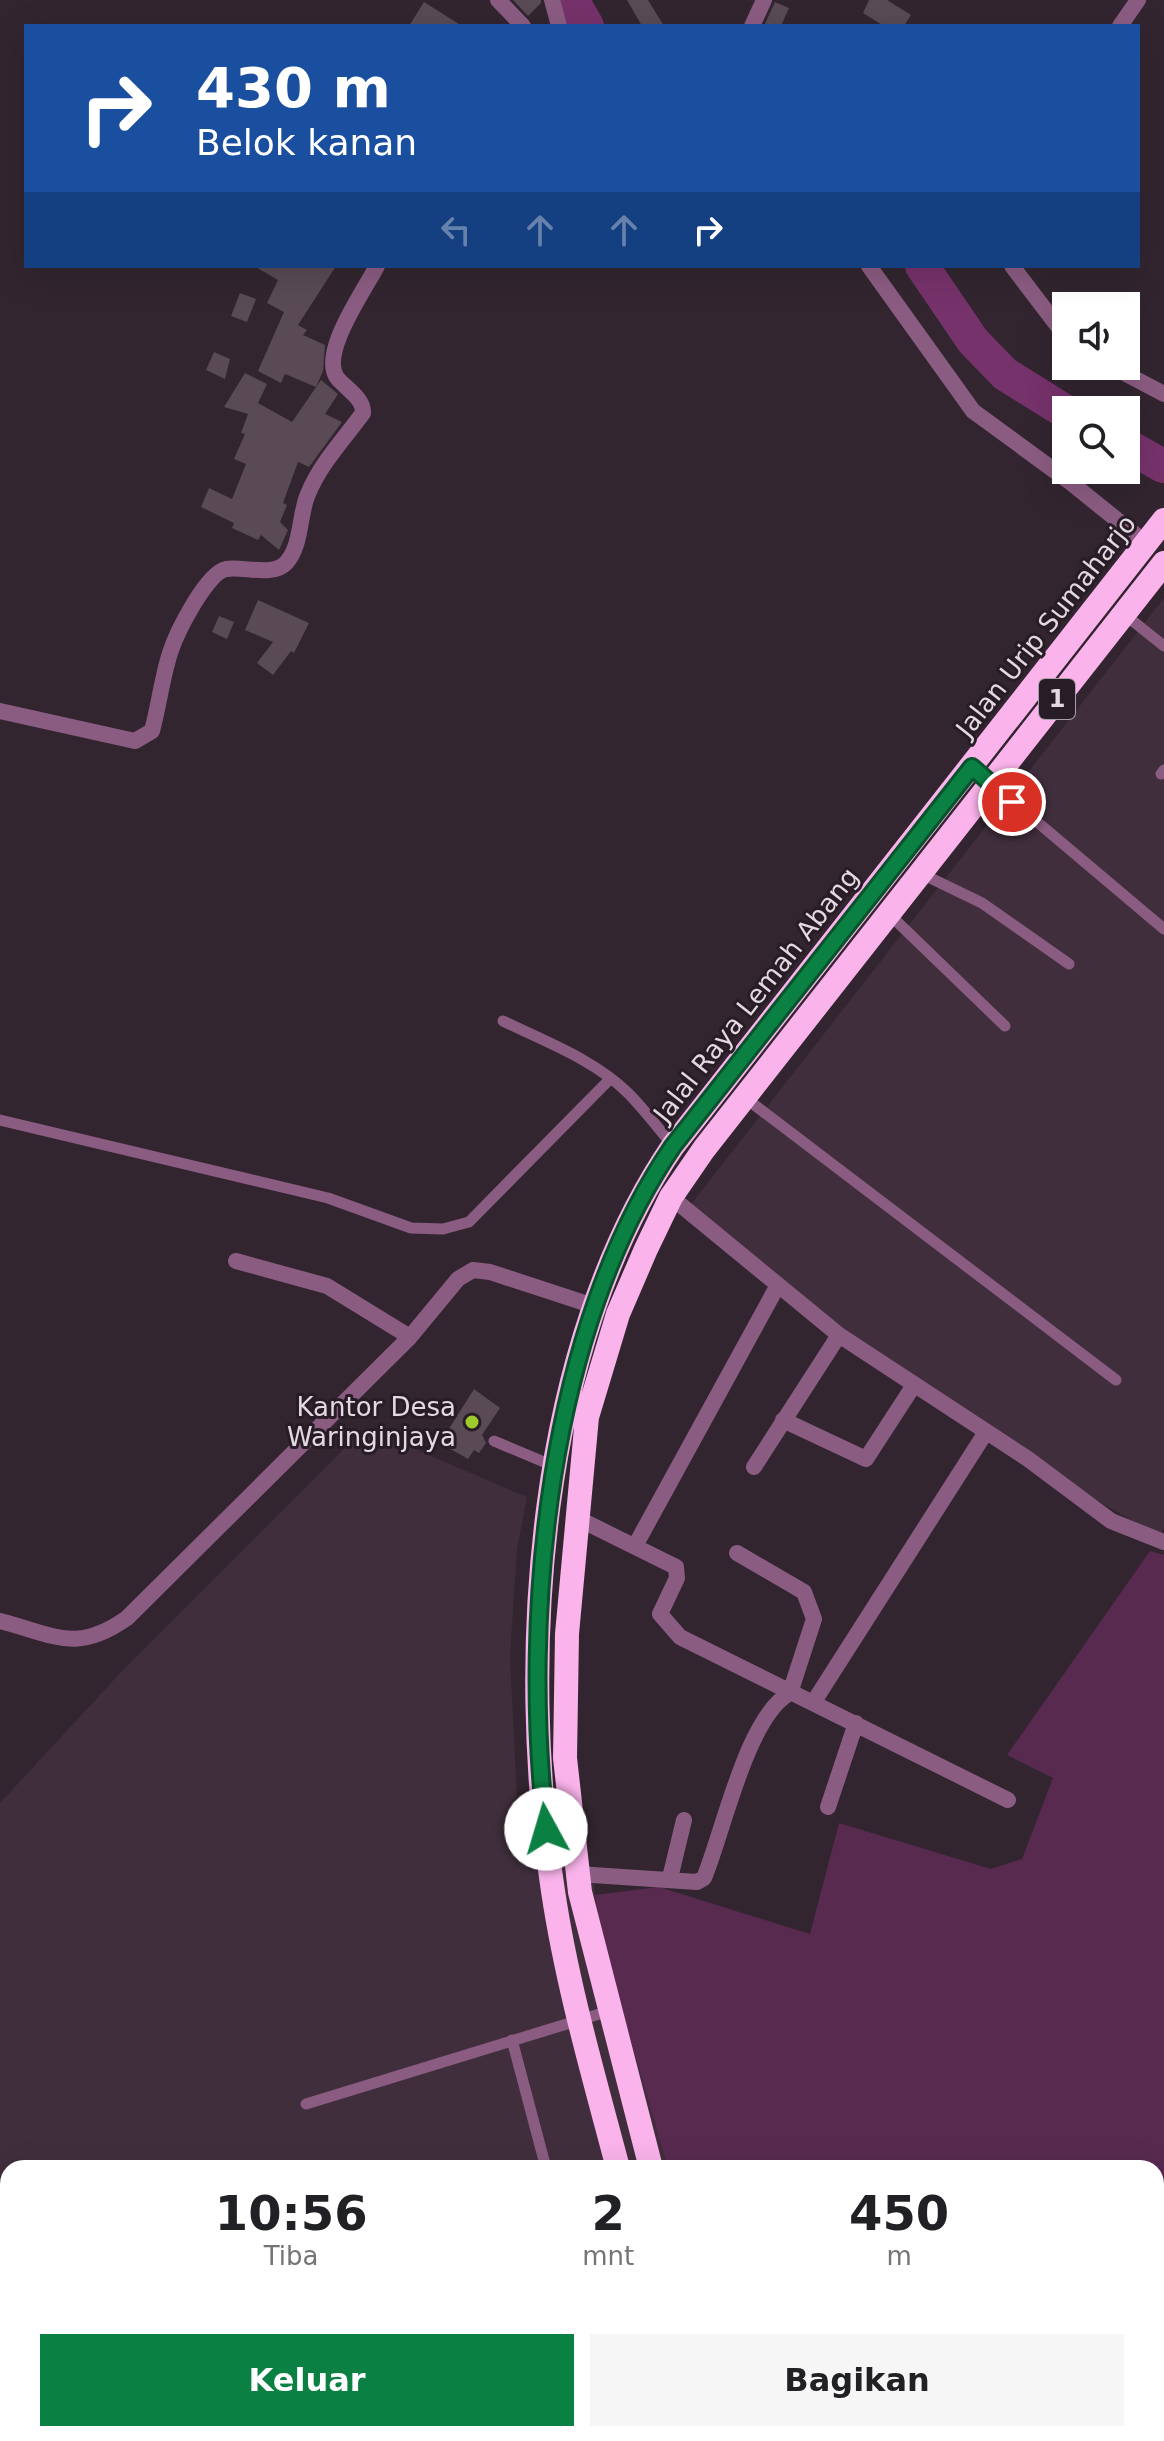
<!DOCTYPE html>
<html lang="id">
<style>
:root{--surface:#fff;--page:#f6f6f6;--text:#202124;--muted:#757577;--accent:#0b8043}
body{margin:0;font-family:"DejaVu Sans",sans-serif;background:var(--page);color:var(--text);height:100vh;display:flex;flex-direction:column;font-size:30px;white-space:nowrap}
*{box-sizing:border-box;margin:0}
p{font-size:26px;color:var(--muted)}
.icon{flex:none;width:44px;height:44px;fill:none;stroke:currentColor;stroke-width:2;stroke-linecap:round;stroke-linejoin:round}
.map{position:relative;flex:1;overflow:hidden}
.side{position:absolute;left:0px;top:2160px;width:1164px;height:282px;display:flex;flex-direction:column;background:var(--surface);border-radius:24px 24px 0 0;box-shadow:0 8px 32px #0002}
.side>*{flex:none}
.banner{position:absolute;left:24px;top:24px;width:1116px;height:244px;border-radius:0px;box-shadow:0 8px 32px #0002;background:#1a4fa0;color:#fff;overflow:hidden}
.buttons{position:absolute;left:1052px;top:292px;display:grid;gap:16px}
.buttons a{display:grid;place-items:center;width:88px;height:88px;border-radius:0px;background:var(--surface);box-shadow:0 8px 32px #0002;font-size:40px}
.pin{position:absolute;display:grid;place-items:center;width:68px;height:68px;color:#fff;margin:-34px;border:4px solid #fff;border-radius:50%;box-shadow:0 2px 8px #0007}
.me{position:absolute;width:88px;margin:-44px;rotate:354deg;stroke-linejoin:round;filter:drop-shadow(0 0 6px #0008)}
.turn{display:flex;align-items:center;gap:28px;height:168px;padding:0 40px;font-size:36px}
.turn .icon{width:104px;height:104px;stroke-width:2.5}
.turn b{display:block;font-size:56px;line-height:68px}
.lanes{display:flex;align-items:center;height:76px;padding:0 40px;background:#0003;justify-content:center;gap:40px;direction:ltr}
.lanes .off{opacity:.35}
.eta{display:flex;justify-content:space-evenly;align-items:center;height:136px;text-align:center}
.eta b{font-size:48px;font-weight:700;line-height:56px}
.action{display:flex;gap:16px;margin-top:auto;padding:16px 40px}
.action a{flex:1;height:92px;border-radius:0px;background:var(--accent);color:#fff;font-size:32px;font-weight:700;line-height:92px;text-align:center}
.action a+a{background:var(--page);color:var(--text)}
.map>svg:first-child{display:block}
.built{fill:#402e3c}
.green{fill:#582a50}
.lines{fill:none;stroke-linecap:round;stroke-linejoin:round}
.river{stroke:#76326b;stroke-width:34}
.building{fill:#594a55}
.lane{stroke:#8b5c82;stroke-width:11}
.street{stroke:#8b5c82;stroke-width:16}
.highway{stroke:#fab3eb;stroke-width:24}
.route-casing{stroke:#07532c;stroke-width:20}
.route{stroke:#0b8043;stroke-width:14}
.poi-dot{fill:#9fca2d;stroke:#281c26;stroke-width:3}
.labels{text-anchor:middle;stroke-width:6;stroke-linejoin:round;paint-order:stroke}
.shield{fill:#281c26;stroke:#aaa1a8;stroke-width:2}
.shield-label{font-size:24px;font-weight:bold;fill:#e2dae0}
.street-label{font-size:26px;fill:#e2dae0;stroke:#281c26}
.poi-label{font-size:26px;fill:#e2dae0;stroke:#281c26;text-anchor:end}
</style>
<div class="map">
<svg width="1164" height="2441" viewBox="0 0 1164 2441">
<rect width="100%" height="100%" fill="#32252f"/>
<!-- built -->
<path class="built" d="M1164 598V1528L1160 1536 1010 1451 685 1212Z
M365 1428 527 1497 517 1549 510 1656 520 1860 593 1867 597 1925 668 2168H8V2397L0 2389V1803L123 1670Z
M1156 2373 1164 2374V2441H808V2434H1156Z
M43 2434H746L748 2441H49Z"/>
<!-- green -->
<path class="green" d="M1150 1551 1164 1555V2374L1156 2373V2168H668L597 1925 595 1895 659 1887 810 1934 839 1823 991 1869 1022 1859 1053 1778 1007 1755Z
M746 2434H808V2441H748Z"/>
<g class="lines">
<!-- river -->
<path class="river" d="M572 0 587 26
M922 266 973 341 1005 374 1066 412
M1126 445 1163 466"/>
</g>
<!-- building -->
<path class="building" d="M513 0H541V3L528 16Z
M627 0H648L664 26H642Z
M869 0H887L911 15 904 26H884L863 13Z
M424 2 462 26H409Z
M775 2 789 8 781 26H764Z
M254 266H336L298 325 307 330 303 335 325 345 323 371 316 387 285 374 281 383 258 371 284 312 267 303 278 280Z
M240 293 256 299 247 322 231 316Z
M214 352 230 359 225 379 206 370Z
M245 373 267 384 258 403 292 422 321 380 338 394 325 414 342 422 309 467 298 462 283 503 287 505 280 522 288 530 279 550 261 535 258 540 232 528 234 523 201 507 209 488 232 499 246 464 234 459 245 434 241 433 248 414 224 407Z
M258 600 309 623 294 653 291 651 273 675 257 663 273 642 245 630Z
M219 616 234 622 227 639 212 632Z
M474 1389 500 1408 482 1435 486 1443 479 1453 474 1450 468 1459 440 1443Z"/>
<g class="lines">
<!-- lane -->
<path class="lane" d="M1124 614 1164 646
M972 767 1164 929
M1161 774 1164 770
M920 873 982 903 1069 964
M889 914 1005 1026
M503 1021C544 1041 595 1060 628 1093 644 1109 658 1128 673 1146
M744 1097 1116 1380
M0 1120 328 1198 411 1228 443 1229 469 1222 610 1079
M494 1441 556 1467
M512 2040 546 2168
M306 2104 609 2011
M1088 2441 1089 2434"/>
<!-- street -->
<path class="street" d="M498 0 523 26
M552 0 559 26
M752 26 764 0
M1120 26 1138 0
M869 266 973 411 1070 482 1147 544
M1012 266 1066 337
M1111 366 1164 394
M0 711 135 741 152 731C159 705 162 678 170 653 176 634 206 573 226 569 243 566 273 577 286 563 302 546 299 514 308 494 320 464 344 439 363 413 364 399 347 389 338 379 318 355 364 291 377 266
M671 1197 839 1335 1028 1459 1111 1521 1164 1542
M236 1261 327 1286 410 1337
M783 1420 866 1459 914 1385
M754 1467 839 1335
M575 1517 676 1567 677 1578 660 1614 680 1637 1008 1800
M635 1546 778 1285
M0 1621C55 1635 76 1654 127 1618L410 1337 458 1279 473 1270 490 1272 594 1306
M813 1703 986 1432
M828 1807 856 1723
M578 1874 697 1882 704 1878C723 1833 747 1716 790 1693L814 1619 804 1592 737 1553
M670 1878 684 1820"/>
<!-- highway -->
<path class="highway" d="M618 2168C594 2077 567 1985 553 1891 517 1657 537 1346 673 1146L1164 520
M651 2168 580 1892 565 1758 567 1634 587 1417 618 1314 646 1249 671 1197 704 1149 1164 563
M689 2434 691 2441
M722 2434 724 2441"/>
</g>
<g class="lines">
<!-- route casing -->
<g class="route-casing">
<path id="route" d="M546 1829C521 1614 548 1329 673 1146L972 767 1012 802"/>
</g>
<!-- route -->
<use href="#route" class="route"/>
</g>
<!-- markers -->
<circle class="poi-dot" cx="472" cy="1422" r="8"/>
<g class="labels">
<!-- shield labels -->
<rect class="shield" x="1039" y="679" width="36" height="40" rx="6"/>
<g class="shield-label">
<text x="1057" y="707">1</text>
</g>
<!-- street labels -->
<g class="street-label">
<text transform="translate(1046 626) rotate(-52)" y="9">Jalan Urip Sumaharjo</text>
<text transform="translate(756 995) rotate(-52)" y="9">Jalal Raya Lemah Abang</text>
</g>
<!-- poi labels -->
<g class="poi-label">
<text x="456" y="1416">Kantor Desa<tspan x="456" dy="30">Waringinjaya</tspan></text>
</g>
</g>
</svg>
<div class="buttons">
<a><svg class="icon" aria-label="sound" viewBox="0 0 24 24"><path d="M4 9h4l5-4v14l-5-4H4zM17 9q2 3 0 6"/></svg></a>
<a><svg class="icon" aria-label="search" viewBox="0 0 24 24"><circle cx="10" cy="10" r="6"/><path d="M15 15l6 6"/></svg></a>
</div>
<div class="pin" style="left:1012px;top:802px;background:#d93025"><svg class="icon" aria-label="arrive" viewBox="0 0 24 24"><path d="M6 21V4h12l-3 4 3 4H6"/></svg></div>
<svg class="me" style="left:546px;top:1829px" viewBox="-20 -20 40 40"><circle r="19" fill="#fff"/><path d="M0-13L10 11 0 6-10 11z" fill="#0b8043"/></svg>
<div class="banner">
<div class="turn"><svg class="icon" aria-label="right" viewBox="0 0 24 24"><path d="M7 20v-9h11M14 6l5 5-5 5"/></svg><div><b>430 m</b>Belok kanan</div></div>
<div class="lanes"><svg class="icon off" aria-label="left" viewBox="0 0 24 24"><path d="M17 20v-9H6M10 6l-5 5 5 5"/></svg><svg class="icon off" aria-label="ahead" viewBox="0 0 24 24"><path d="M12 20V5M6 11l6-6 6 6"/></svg><svg class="icon off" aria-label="ahead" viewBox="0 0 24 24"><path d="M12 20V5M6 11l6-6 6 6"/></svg><svg class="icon" aria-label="right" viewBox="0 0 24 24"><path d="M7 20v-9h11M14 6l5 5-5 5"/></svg></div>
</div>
<section class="side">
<div class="eta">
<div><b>10:56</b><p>Tiba</p></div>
<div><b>2</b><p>mnt</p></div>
<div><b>450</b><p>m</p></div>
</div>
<div class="action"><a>Keluar</a><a>Bagikan</a></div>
</section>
</div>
